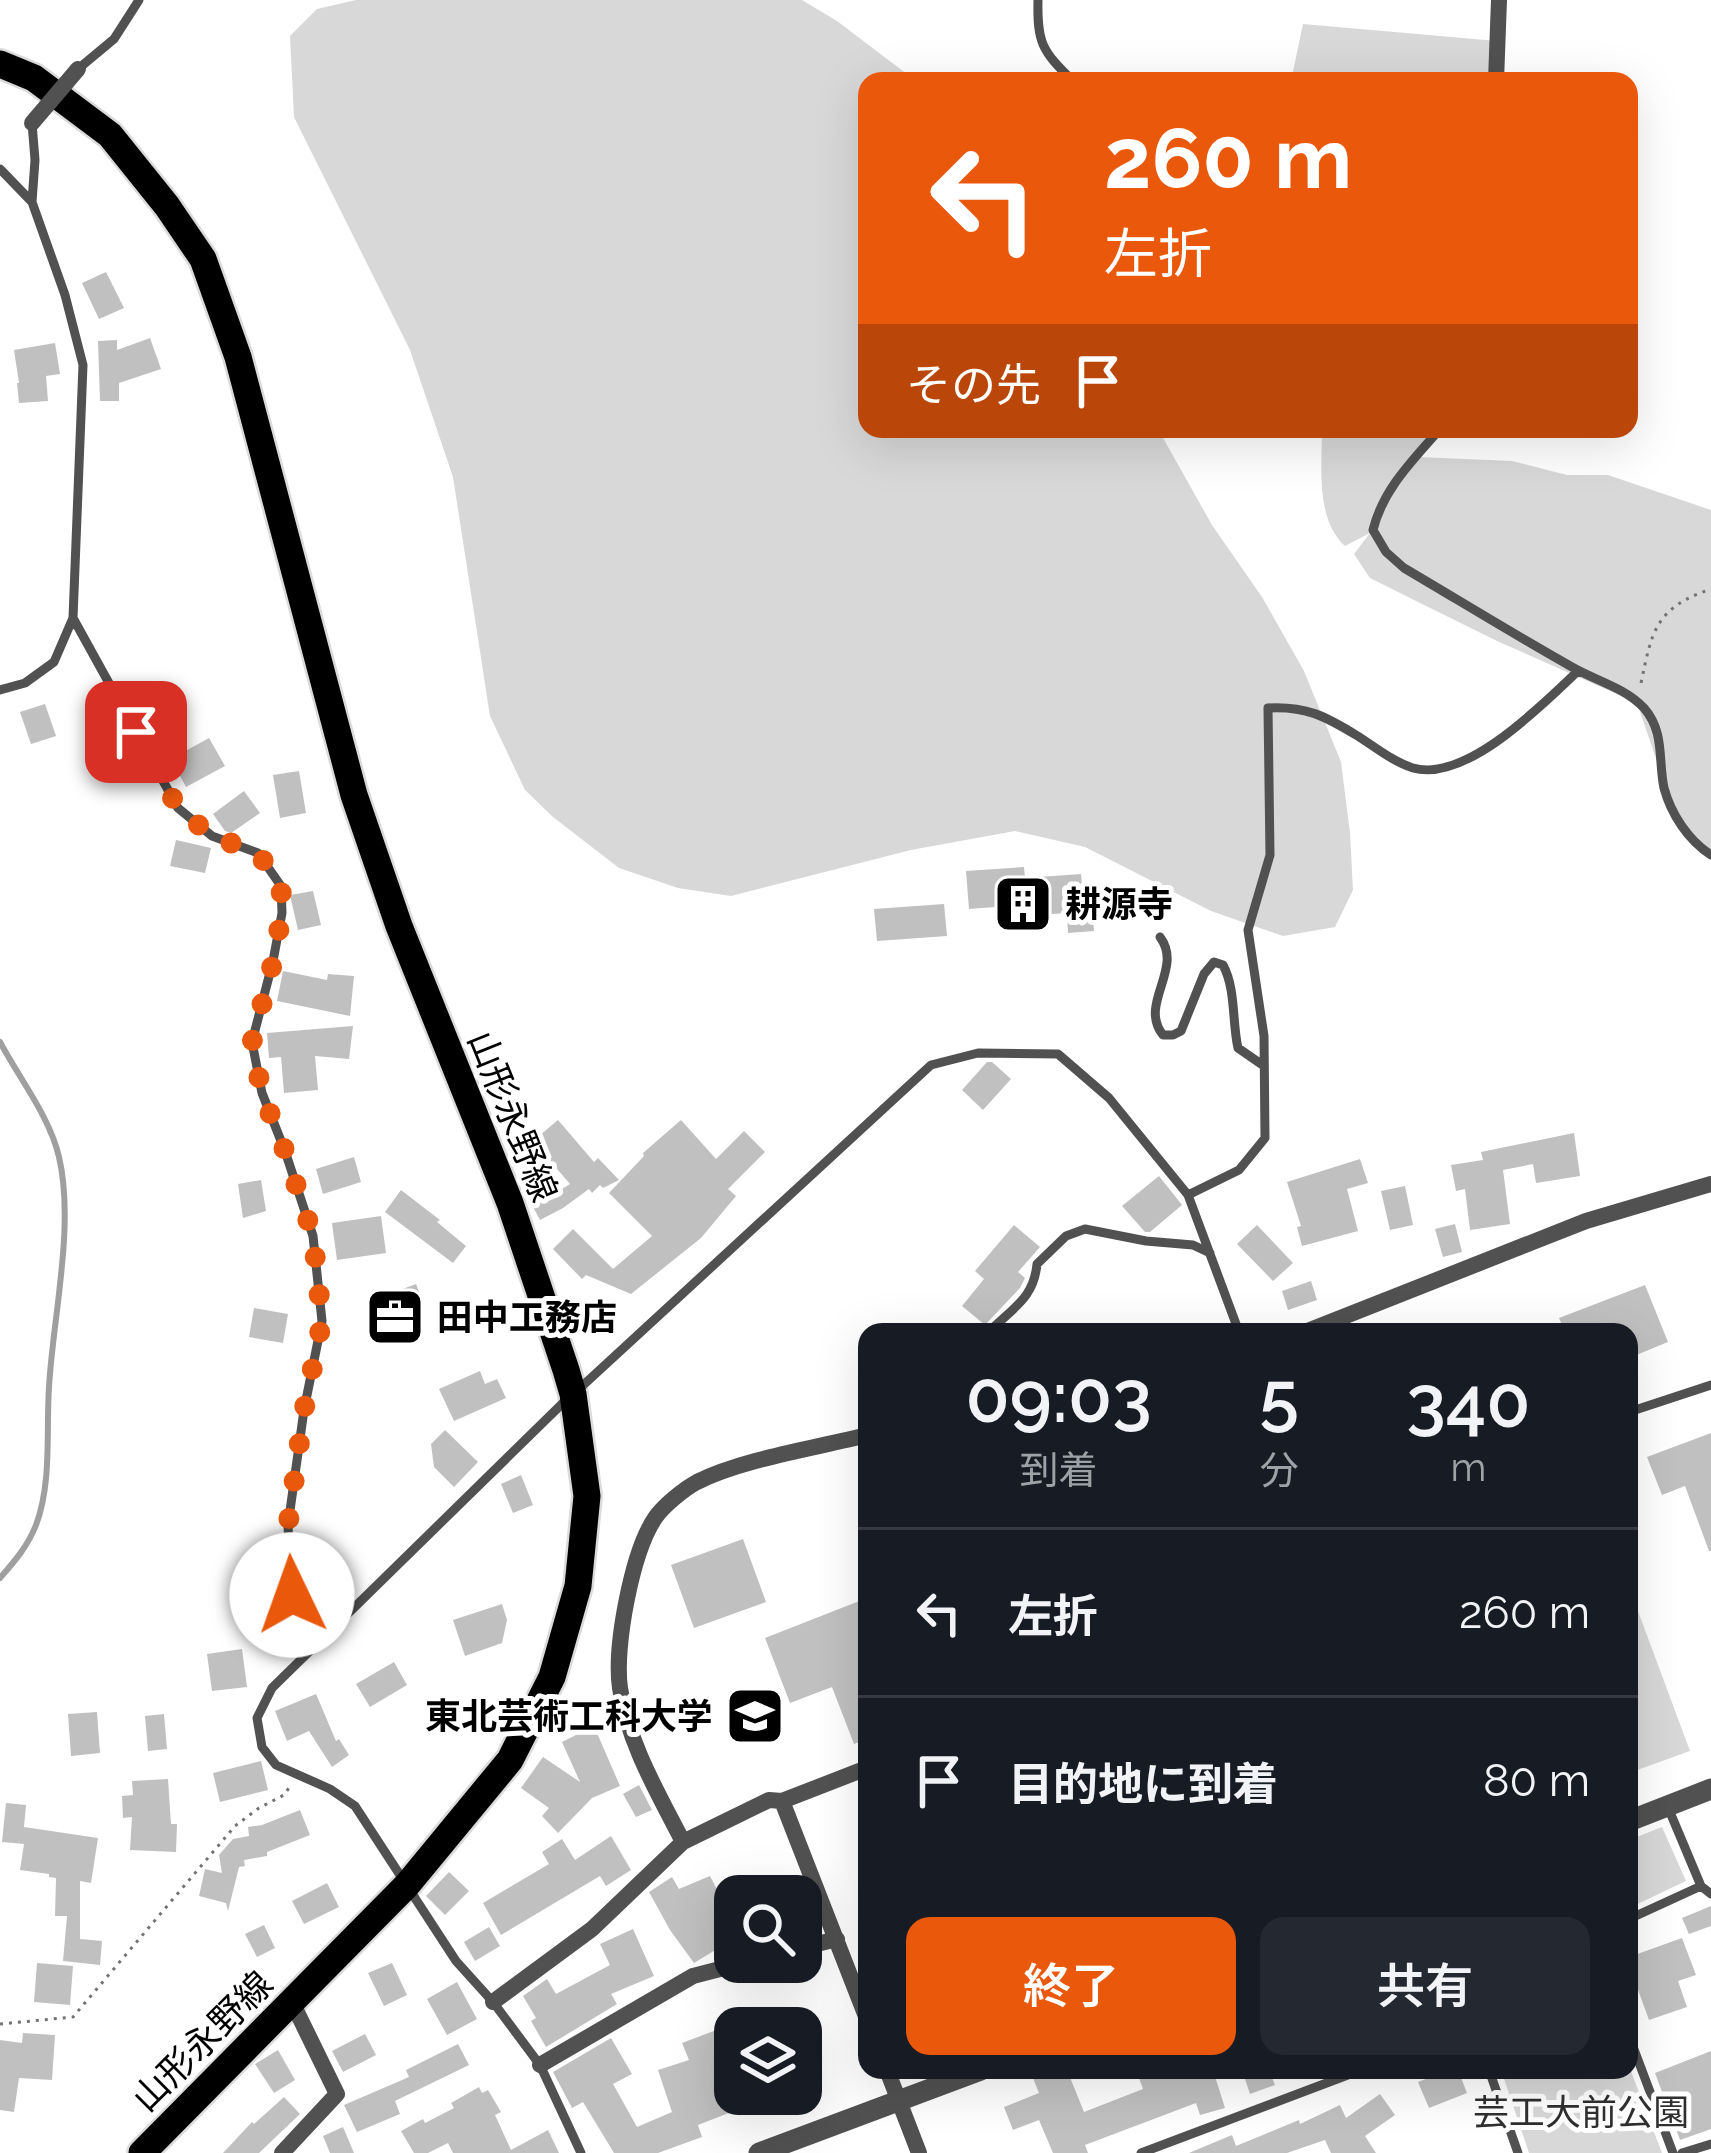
<!DOCTYPE html>
<html lang="ja">
<meta charset="utf-8">
<style>
:root{--surface:#171b24;--page:#242831;--text:#f1f3f6;--muted:#9ea1a6;--line:#363941;--accent:#ea580c}
body{margin:0;font-family:Raleway,"Noto Sans JP",sans-serif;background:var(--page);color:var(--text);height:100vh;display:flex;flex-direction:column;font-size:45px;white-space:nowrap}
*{box-sizing:border-box;margin:0}
p{font-size:39px;color:var(--muted)}
.icon{flex:none;width:66px;height:66px;fill:none;stroke:currentColor;stroke-width:2;stroke-linecap:round;stroke-linejoin:round}
.map{position:relative;flex:1;overflow:hidden}
.panel{position:absolute;left:858px;top:1323px;width:780px;height:756px;display:flex;flex-direction:column;background:var(--surface);border-radius:24px;box-shadow:0 12px 48px #0002}
.panel>*{flex:none}
.guide{position:absolute;left:858px;top:72px;width:780px;height:366px;border-radius:24px;box-shadow:0 12px 48px #0002;background:#ea580c;color:#fff;overflow:hidden}
.controls{position:absolute;left:714px;top:1875px;display:grid;gap:24px}
.controls a{display:grid;place-items:center;width:108px;height:108px;border-radius:24px;background:var(--surface);box-shadow:0 12px 48px #0002;font-size:60px}
.pin{position:absolute;display:grid;place-items:center;width:102px;height:102px;color:#fff;margin:-51px;border-radius:24px;box-shadow:0 6px 18px #0006}
.me{position:absolute;width:132px;margin:-66px;rotate:357deg;stroke-linejoin:round;filter:drop-shadow(0 0 9px #0008)}
.turn{display:flex;align-items:center;gap:42px;height:252px;padding:0 48px;font-size:54px}
.turn .icon{width:156px;height:156px;stroke-width:2.5}
.turn b{display:block;font-size:84px;line-height:102px}
.then{display:flex;align-items:center;height:114px;padding:0 48px;background:#0003;gap:24px;font-size:45px}
.eta{display:flex;justify-content:space-evenly;align-items:center;height:204px;text-align:center}
.eta b{font-size:72px;font-weight:600;line-height:84px}
.cta{display:flex;gap:24px;margin-top:auto;padding:24px 48px}
.cta a{flex:1;height:138px;border-radius:24px;background:var(--accent);color:#fff;font-size:48px;font-weight:600;line-height:138px;text-align:center}
.cta a+a{background:var(--page);color:var(--text)}
ul{padding:0;list-style:none}
li{display:flex;align-items:center;gap:36px;height:168px;padding:0 48px;border-top:3px solid var(--line)}
li div{flex:1}
li b{display:block;font-size:45px}
li em{font-style:normal}
.map>svg:first-child{display:block}
.green{fill:#d8d8d8}
.lines{fill:none;stroke-linecap:round;stroke-linejoin:round}
.stream{stroke:#9f9f9f;stroke-width:6}
.building{fill:#c0c0c0}
.primary-casing{stroke:#dbdbdb;stroke-width:32}
.path{stroke:#737373;stroke-width:3;stroke-dasharray:3 6;stroke-linecap:butt}
.service{stroke:#515151;stroke-width:9}
.minor{stroke:#515151;stroke-width:16}
.tertiary{stroke:#515151;stroke-width:21}
.primary{stroke:#000;stroke-width:27}
.minor-bridge{stroke:#515151;stroke-width:16}
.route{stroke:#ea580c;stroke-width:21;stroke-dasharray:0 37.8}
.labels{text-anchor:middle;stroke-width:10;stroke-linejoin:round;paint-order:stroke}
.poi-label{font-size:36px;font-weight:bold;fill:#000;stroke:#fff;text-anchor:start}
.street-label{font-size:36px;fill:#000;stroke:#fff}
.park-label{font-size:36px;fill:#2f2f2f;stroke:#fff}
</style>
<div class="map">
<svg width="1711" height="2153" viewBox="0 0 1711 2153">
<rect width="100%" height="100%" fill="#fff"/>
<!-- green -->
<path class="green" d="M356 0H802L837 21 916 81H867V429H1158L1212 525 1262 597 1304 671 1341 762 1350 833 1353 890 1335 927 1283 936 1211 911 1085 847 1015 831 911 850 731 896 678 888 619 868 553 817 525 790 490 716 453 477 410 350 294 117 290 36 317 9Z
M1303 24 1497 41 1496 81H1291Z
M1322 429H1440L1418 457 1512 461 1567 475H1608L1711 510V852L1676 817 1637 703 1497 641 1416 601 1370 578 1354 554 1370 533 1345 546C1315 519 1322 466 1322 429Z
M1635 1603 1690 1751 1629 1773V1605Z
M1662 1827 1686 1881 1629 1908V1840Z
M1629 2066 1662 2153H1529L1501 2070H1629Z"/>
<g class="lines">
<!-- stream -->
<path class="stream" d="M0 1042C19 1078 50 1117 59 1157 75 1225 53 1317 49 1387 46 1431 52 1483 36 1525 28 1546 14 1562 0 1578"/>
</g>
<!-- building -->
<path class="building" d="M106 272 124 308 99 319 82 283Z
M150 338 161 369 119 383V401H100L98 341 117 340V350Z
M55 343 60 374 46 376 48 401 19 403 17 383H19L14 350Z
M45 704 56 736 31 744 20 712Z
M209 738 225 766 186 787 171 759Z
M299 771 306 813 280 818 273 775Z
M244 791 260 813 231 833 225 831 213 814Z
M176 840 211 848 205 873 170 866Z
M1024 867 1025 878 1081 874 1082 885 1097 884 1099 905 1092 906 1094 931 1068 933 1067 913 1024 916 1023 905 969 909 966 871Z
M313 891 321 925 298 930 290 895Z
M944 904 947 936 877 941 874 909Z
M283 971 327 980 328 974 354 976 350 1016 277 1001Z
M353 1026 349 1059 315 1056 318 1090 284 1093 281 1057 269 1058 267 1033Z
M987 1062H992L1011 1079 983 1110 962 1090Z
M558 1120 594 1162 598 1158 619 1180 603 1188 600 1185 592 1193 589 1189 563 1208 540 1220 533 1207 570 1184 533 1141Z
M681 1120 716 1159 744 1131 765 1152 728 1189 736 1196 701 1238 631 1294 586 1275 582 1279 553 1249 573 1229 613 1269 652 1236 609 1193 644 1156 643 1153Z
M1574 1133 1580 1176 1536 1183 1533 1164 1503 1170 1510 1224 1470 1230 1465 1189 1456 1191 1451 1165 1483 1160 1481 1152Z
M354 1157 361 1182 323 1194 316 1169Z
M1360 1159 1368 1183 1347 1189 1358 1231 1302 1246 1297 1227 1301 1226 1287 1182Z
M1159 1176 1182 1205 1150 1232H1145L1122 1206Z
M261 1180 266 1211 243 1218 238 1184Z
M1405 1186 1413 1225 1390 1230 1381 1191Z
M401 1190 440 1220 437 1222 466 1246 453 1263 385 1212Z
M381 1216 386 1253 337 1260 332 1223Z
M1455 1224 1462 1252 1443 1257 1435 1229Z
M1014 1225 1040 1247 1018 1272 1025 1278 1020 1288 985 1325 962 1306 984 1279 975 1271Z
M1257 1225 1293 1263 1273 1281 1237 1244Z
M1311 1281 1317 1300 1288 1310 1282 1291Z
M416 1284 423 1302 410 1307 417 1327 385 1339 370 1301Z
M1645 1285 1668 1342 1629 1358V1332H1565L1559 1318Z
M254 1308 288 1314 283 1343 249 1337Z
M480 1371 485 1384 497 1379 506 1398 454 1421 439 1389Z
M445 1430 478 1462 454 1487 434 1467 431 1444Z
M1711 1433V1551H1709L1685 1486 1662 1495 1647 1457Z
M521 1475 533 1505 513 1513 501 1484Z
M743 1539 766 1602 694 1628 671 1565Z
M867 1598V1739L854 1744 832 1687 790 1703 765 1638Z
M502 1604 507 1620 502 1643 465 1656 453 1620Z
M242 1649 247 1687 212 1691 207 1654Z
M394 1662 407 1685 370 1707 356 1684Z
M316 1694 336 1741 339 1739 349 1755 332 1767 309 1731 287 1741 275 1711Z
M97 1712 100 1753 71 1756 68 1714Z
M164 1714 167 1749 148 1751 145 1716Z
M594 1726 620 1786 592 1798 558 1833 542 1816 549 1808 521 1788 543 1757 580 1782 562 1742Z
M261 1761 268 1790 220 1802 213 1773Z
M168 1779 171 1824H177L176 1852 130 1850 132 1817 123 1818 122 1796 133 1795 132 1781Z
M639 1785 652 1810 636 1817 623 1794Z
M6 1803 26 1805 24 1827 98 1838 91 1883 80 1881V1939L102 1941 100 1965 63 1961 67 1916H55L56 1878 49 1877V1874L20 1870 24 1844 2 1842Z
M300 1810 310 1835 267 1852V1856L244 1860 245 1866 239 1867 228 1911 226 1903 199 1896 205 1869 222 1873 219 1855 233 1839 249 1836 248 1827 262 1825Z
M611 1836 631 1870 606 1886 600 1876 501 1935 483 1903 549 1864 542 1852 562 1839 575 1860Z
M449 1872 469 1891 445 1915 426 1896Z
M710 1876 727 1909 735 1906V1938L694 1963 670 1930 649 1892 672 1877 679 1889Z
M327 1883 339 1907 304 1924 292 1901Z
M1711 1906V1926L1689 1934 1682 1918Z
M264 1925 275 1948 257 1957 245 1934Z
M489 1927 500 1946 475 1961 464 1942Z
M633 1929 654 1976 611 1994 617 2004 546 2047 531 2021 536 2018 523 1996 547 1979 556 1994 610 1965 600 1944Z
M1682 1938 1696 1975 1678 1981 1687 2007 1649 2020 1629 1965V1957Z
M37 1963 73 1966 70 2005 34 2002Z
M392 1963 407 1995 384 2006 368 1973Z
M457 1982 477 2019 447 2035 427 1999Z
M770 2007 777 2028H750L745 2016Z
M735 2023V2094H791L796 2109 779 2115 772 2096 698 2125 702 2137 658 2153H614L583 2102 572 2108 553 2072 611 2038 632 2074 613 2084 637 2127 672 2112 658 2070 689 2060 682 2043Z
M23 2033 55 2035 52 2080 19 2078 14 2112 0 2110V2040L22 2043Z
M365 2034 376 2055 343 2072 332 2051Z
M458 2044 469 2065 395 2101 400 2114 357 2132 344 2105 409 2077 406 2070Z
M278 2050 295 2080 274 2093 255 2064Z
M1711 2051V2129L1680 2140 1655 2073Z
M1053 2070H1067L1084 2112 1143 2089 1136 2070H1213L1225 2108 1200 2115 1196 2103 1085 2145 1088 2153H1053L1039 2120 1013 2130 1004 2107 1039 2093 1033 2078Z
M1242 2070H1269L1275 2085 1250 2094Z
M1449 2070H1458L1467 2093 1429 2108 1418 2082Z
M479 2087 482 2093 488 2090 501 2112 495 2115 511 2150 548 2130 559 2153H453L448 2143 428 2153H414L401 2131 423 2119 425 2123 454 2108 451 2103Z
M1380 2094 1395 2115 1365 2136 1376 2153H1331L1325 2140 1287 2153H1189L1232 2135 1236 2146 1299 2120 1300 2124 1340 2105 1346 2118Z
M284 2097 300 2114 259 2153H223L252 2122 254 2124Z
M343 2127 354 2153H330L323 2136Z"/>
<g class="lines">
<!-- primary casing -->
<g class="primary-casing">
<path id="primary" d="M0 64 34 78 110 135 167 206 203 259 238 357 354 795 399 926 510 1203 566 1370 573 1394 587 1496 578 1586 552 1677 510 1760 407 1885 142 2153"/>
</g>
<!-- path -->
<path class="path" d="M1641 683C1652 631 1655 608 1711 589
M0 2024 73 2017 235 1826 259 1808 284 1795 291 1785"/>
<!-- service -->
<path class="service" d="M1038 0C1037 43 1042 51 1073 81
M78 69 114 39 139 0
M0 169 32 202
M1440 429C1413 460 1383 489 1373 530L1386 552 1404 568C1460 601 1515 635 1572 667 1596 681 1624 687 1644 708 1665 732 1658 760 1664 788 1671 814 1688 840 1711 855
M73 618 178 808 212 836 258 853 281 886 282 913 273 961 252 1042 262 1093 285 1151 313 1236 322 1321 304 1410 288 1525 291 1595 306 1654
M0 690 25 683 54 662 73 618 83 365 65 295 32 202 35 160 32 123
M1160 937C1184 969 1138 1004 1163 1035H1173L1181 1031 1204 974 1214 962 1223 965C1236 989 1232 1022 1238 1048L1264 1066
M1188 1195 1239 1170 1265 1138 1264 1036 1248 930 1270 855 1268 708C1306 706 1325 716 1356 735 1374 746 1393 762 1413 768 1466 783 1543 704 1578 671
M992 1332 994 1327C1016 1306 1034 1296 1037 1264L1066 1236 1085 1229 1146 1241 1193 1245 1210 1253
M579 1389 931 1065 978 1053 1058 1054 1109 1098 1188 1195 1239 1332
M566 1400 272 1688 257 1718 262 1747 276 1765 330 1789 355 1806 456 1961 493 2002 540 2065 581 2153
M1629 1412 1711 1385
M1667 1805 1701 1886 1711 1894
M1629 1919 1701 1886
M1629 2036 1673 2153
M1489 2070 1518 2153
M1141 2153 1361 2070
M1682 2153 1711 2144"/>
<!-- minor -->
<path class="minor" d="M1496 81 1499 0
M1305 1332 1586 1221 1711 1184
M782 1801 867 2019
M683 1842C658 1793 628 1743 620 1688 614 1647 632 1552 655 1518 663 1506 684 1489 697 1482 743 1459 816 1448 867 1435
M801 1948 837 1939
M493 2002 592 1929 683 1842 769 1800 782 1801 867 1768
M540 2065 693 1976 747 1962
M887 2070 919 2153
M282 2153 337 2094 292 2002"/>
<!-- tertiary -->
<path class="tertiary" d="M1629 1821 1711 1789
M759 2153 981 2070"/>
<!-- primary -->
<use href="#primary" class="primary"/>
<!-- minor-bridge -->
<path class="minor-bridge" d="M32 123 78 69"/>
</g>
<g class="lines">
<!-- route -->
<path class="route" d="M136 732 178 808 212 836 258 853 281 886 282 913 273 962 252 1042 262 1093 285 1151 313 1236 322 1321 304 1410 288 1525 292 1595"/>
</g>
<!-- icons -->
<defs>
<g id="building-square" transform="scale(3)"><rect x="-9" y="-9" width="18" height="18" rx="4" fill="#000" stroke="#fff"/><path d="M-4-6H4V6H1V3H-1V6H-4ZM-2.5-4.3h1.7v1.8h-1.7ZM.8-4.3h1.7v1.8H.8ZM-2.5-1h1.7V.8h-1.7ZM.8-1h1.7V.8H.8Z" fill="#fff"/></g>
<g id="office-square" transform="scale(3)"><rect x="-9" y="-9" width="18" height="18" rx="4" fill="#000" stroke="#fff"/><path d="M-6-3h4V-5.5h4V-3h4V5H-6ZM-1-4.5V-3h2v-1.5ZM-6 0V1H6V0Z" fill="#fff"/></g>
<g id="school-square" transform="scale(3)"><rect x="-9" y="-9" width="18" height="18" rx="4" fill="#000" stroke="#fff"/><path d="M0-5L7-2L0 1L-7-2ZM-4 1L0 2.5L4 1V4Q0 6-4 4Z" fill="#fff"/></g>
</defs>
<g fill-rule="evenodd">
<use href="#building-square" x="1023" y="904"/>
<use href="#office-square" x="395" y="1317"/>
<use href="#school-square" x="755" y="1716"/>
</g>
<g class="labels">
<!-- poi labels -->
<g class="poi-label">
<text x="1065" y="917">耕源寺</text>
<text x="437" y="1330">田中工務店</text>
<text x="713" y="1729" text-anchor="end">東北芸術工科大学</text>
</g>
<!-- street labels -->
<g class="street-label">
<text transform="translate(513 1116) rotate(68)" y="13">山形永野線</text>
<text transform="translate(202 2041) rotate(-45)" y="13">山形永野線</text>
</g>
<!-- park labels -->
<g class="park-label">
<text x="1581" y="2125">芸工大前公園</text>
</g>
</g>
</svg>
<div class="controls">
<a><svg class="icon" aria-label="search" viewBox="0 0 24 24"><circle cx="10" cy="10" r="6"/><path d="M15 15l6 6"/></svg></a>
<a><svg class="icon" aria-label="layers" viewBox="0 0 24 24"><path d="M12 4l9 5-9 5-9-5zM3 14l9 5 9-5"/></svg></a>
</div>
<div class="pin" style="left:136px;top:732px;background:#d93025"><svg class="icon" aria-label="arrive" viewBox="0 0 24 24"><path d="M6 21V4h12l-3 4 3 4H6"/></svg></div>
<svg class="me" style="left:292px;top:1595px" viewBox="-20 -20 40 40"><circle r="19" fill="#fff"/><path d="M0-13L10 11 0 6-10 11z" fill="#ea580c"/></svg>
<div class="guide">
<div class="turn"><svg class="icon" aria-label="left" viewBox="0 0 24 24"><path d="M17 20v-9H6M10 6l-5 5 5 5"/></svg><div><b>260 m</b>左折</div></div>
<div class="then">その先<svg class="icon" aria-label="arrive" viewBox="0 0 24 24"><path d="M6 21V4h12l-3 4 3 4H6"/></svg></div>
</div>
<section class="panel">
<div class="eta">
<div><b>09:03</b><p>到着</p></div>
<div><b>5</b><p>分</p></div>
<div><b>340</b><p>m</p></div>
</div>
<ul>
<li><svg class="icon" aria-label="left" viewBox="0 0 24 24"><path d="M17 20v-9H6M10 6l-5 5 5 5"/></svg><div><b>左折</b></div><em>260 m</em></li>
<li><svg class="icon" aria-label="arrive" viewBox="0 0 24 24"><path d="M6 21V4h12l-3 4 3 4H6"/></svg><div><b>目的地に到着</b></div><em>80 m</em></li>
</ul>
<div class="cta"><a>終了</a><a>共有</a></div>
</section>
</div>
